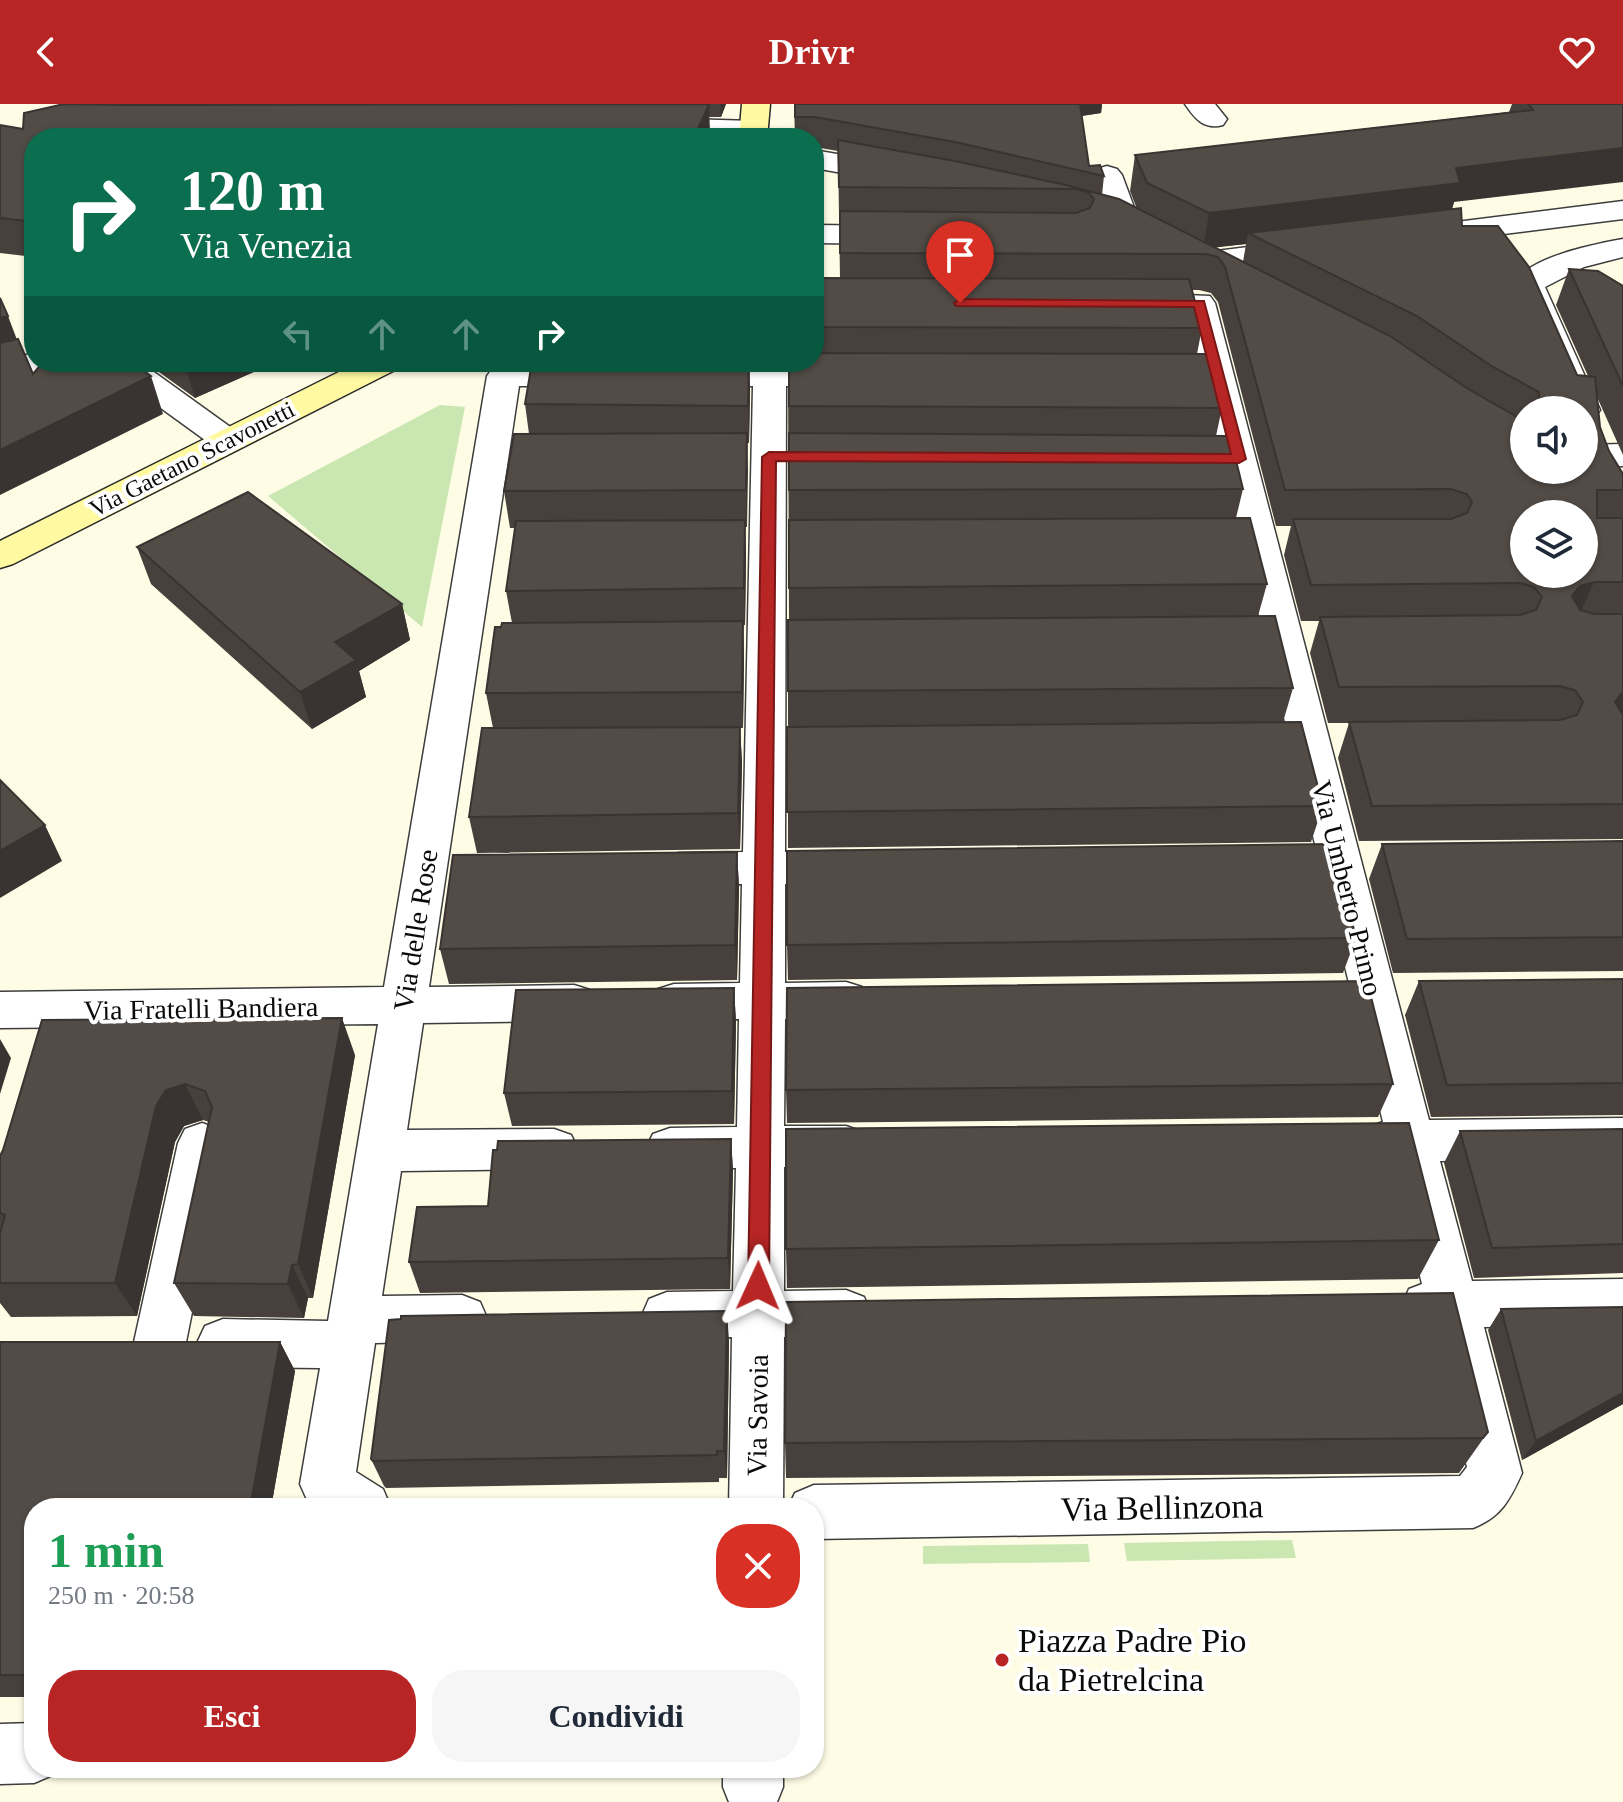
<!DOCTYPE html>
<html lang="it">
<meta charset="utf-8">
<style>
:root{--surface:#fff;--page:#f6f6f7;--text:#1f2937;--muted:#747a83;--accent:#b72524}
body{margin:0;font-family:"Times New Roman",serif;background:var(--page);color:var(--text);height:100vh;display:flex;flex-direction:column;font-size:30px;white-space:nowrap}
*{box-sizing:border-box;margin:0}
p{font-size:26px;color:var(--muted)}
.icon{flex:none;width:44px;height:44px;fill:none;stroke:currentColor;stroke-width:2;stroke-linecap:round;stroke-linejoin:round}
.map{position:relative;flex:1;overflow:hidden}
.side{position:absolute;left:24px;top:1394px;width:800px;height:280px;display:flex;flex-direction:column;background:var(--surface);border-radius:32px;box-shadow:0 2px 6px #0004}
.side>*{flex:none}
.hud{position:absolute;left:24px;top:24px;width:800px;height:244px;border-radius:32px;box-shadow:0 2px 6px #0004;background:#0b6e4f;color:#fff;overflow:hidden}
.tools{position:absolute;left:1510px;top:292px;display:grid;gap:16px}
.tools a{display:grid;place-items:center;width:88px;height:88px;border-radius:50%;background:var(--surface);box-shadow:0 2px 6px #0004;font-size:40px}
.pin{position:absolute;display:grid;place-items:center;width:68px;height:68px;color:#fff;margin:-82px -34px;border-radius:50% 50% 50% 0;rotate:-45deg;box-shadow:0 0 8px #0007}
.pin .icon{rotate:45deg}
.me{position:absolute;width:88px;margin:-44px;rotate:1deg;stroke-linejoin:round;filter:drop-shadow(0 0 6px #0008)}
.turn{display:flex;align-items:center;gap:28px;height:168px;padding:0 24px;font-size:36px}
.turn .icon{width:104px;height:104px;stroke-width:2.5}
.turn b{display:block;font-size:56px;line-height:68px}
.lanes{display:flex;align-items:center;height:76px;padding:0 24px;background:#0003;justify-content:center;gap:40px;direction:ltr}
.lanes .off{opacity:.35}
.round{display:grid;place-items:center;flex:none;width:84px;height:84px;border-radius:32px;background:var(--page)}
.summary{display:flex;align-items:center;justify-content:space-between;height:136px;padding:0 24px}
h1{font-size:48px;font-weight:700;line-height:60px;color:#1e9e55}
.cta{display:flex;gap:16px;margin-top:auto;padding:16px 24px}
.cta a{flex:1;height:92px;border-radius:32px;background:var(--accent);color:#fff;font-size:32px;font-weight:700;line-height:92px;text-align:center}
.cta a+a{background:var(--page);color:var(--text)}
header{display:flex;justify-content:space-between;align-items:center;height:104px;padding:0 24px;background:var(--accent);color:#fff;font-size:36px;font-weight:700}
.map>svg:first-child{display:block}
.green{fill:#cae7b2}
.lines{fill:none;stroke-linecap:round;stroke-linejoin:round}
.street-casing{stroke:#3d3d3d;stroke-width:3}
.secondary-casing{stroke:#2c2c2c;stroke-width:3}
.street{fill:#fff;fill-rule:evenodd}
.secondary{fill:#fffaa1;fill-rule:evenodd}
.wall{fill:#47403c;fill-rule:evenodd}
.shaded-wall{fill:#393431}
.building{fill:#524b46;stroke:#393431;stroke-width:2;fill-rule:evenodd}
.route{fill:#b72524;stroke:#771817;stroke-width:2}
.poi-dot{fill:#b72524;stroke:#fff;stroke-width:3}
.labels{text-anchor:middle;stroke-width:8;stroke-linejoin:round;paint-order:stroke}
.far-street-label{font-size:24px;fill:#0a0a0a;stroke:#fff}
.street-label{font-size:28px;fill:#0a0a0a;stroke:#fff}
.near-street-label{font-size:34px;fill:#0a0a0a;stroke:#fff}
.near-poi-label{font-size:34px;fill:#0a0a0a;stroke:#fff;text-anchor:start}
</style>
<header><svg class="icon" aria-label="back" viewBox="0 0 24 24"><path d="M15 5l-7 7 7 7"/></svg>Drivr<svg class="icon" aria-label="heart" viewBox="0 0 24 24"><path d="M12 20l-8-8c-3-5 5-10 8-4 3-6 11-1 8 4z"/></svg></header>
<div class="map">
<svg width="1623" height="1698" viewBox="0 0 1623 1698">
<rect width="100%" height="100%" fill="#fffce6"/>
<!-- green -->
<path class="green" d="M440 301 465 303 422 523 268 392Z
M1292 1436 1296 1454 1127 1457 1124 1439Z
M1088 1440 1090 1458 923 1460V1442Z"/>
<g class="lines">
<!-- street casing -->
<g class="street-casing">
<path id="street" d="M1185 0H1215L1227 15 1223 21C1204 26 1195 15 1185 0Z
M652 14 754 17 764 20 768 26 764 32 756 34 642 29 638 23 642 17Z
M814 46 894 60 904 63 909 69 904 75 894 78 814 64Z
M1107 62 1117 65 1122 71 1141 122 1137 128 1126 131 1115 128 1111 122 1092 71 1097 65Z
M1623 97V115L1432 139 1421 136 1417 130 1421 124 1432 121Z
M814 121 900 122 911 125 915 131 911 137 900 140 814 139Z
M1623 135V153L1584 163 1545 183 1600 306 1595 313 1584 316V306H1566L1512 180C1532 152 1591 141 1623 135Z
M1305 136 1316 138 1320 145 1316 152 1200 167 1189 165 1184 158 1189 151 1200 149Z
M1136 189 1210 192 1215 199 1429 1016 1623 1014V1054L1440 1057 1472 1177 1623 1175V1221L1484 1223 1522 1369C1510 1396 1501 1413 1473 1424L814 1435V1404H788L795 1389 814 1381 1460 1372 1467 1363 1433 1224 1409 1217 1402 1201 1409 1185 1422 1180 1392 1057 1369 1051 1362 1037 1369 1023 1383 1018 1185 209 1125 206 1120 199 1125 192Z
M34 249V258H53L49 265 0 278V258Z
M103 258H140L240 330 245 337 240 344 228 348 216 344 107 265Z
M754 258H786V262H848L860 265 865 272 860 279 848 282H786L785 748 846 747 861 752 867 763 861 774 846 779 785 780V879L846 878 862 883 868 896 862 909 846 914 785 915 784 1022H846L863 1028 870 1042 863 1056 846 1062 784 1063V1187L846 1186 864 1193 871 1209 864 1225 846 1232 784 1233 783 1404H729L732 1233 667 1234 649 1227 642 1211 649 1195 667 1188 733 1187 736 1064H670L653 1058 646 1044 653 1030 670 1024 737 1023 739 915 674 916 658 911 652 898 658 885 674 880 740 879 742 780 679 781 664 776 658 765 664 754 679 749 743 748 753 282H689L677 279 672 272 677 265 689 262H753Z
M504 262H588L600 265 605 272 600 279 588 282H519L429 883 574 881 590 886 596 899 590 912 574 917 423 919 407 1026 554 1025 571 1031 578 1045 571 1059 554 1065 401 1067 382 1192 462 1191 480 1198 487 1214 480 1230 462 1237 375 1239 356 1368 383 1385 391 1404H316L308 1398 300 1380 320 1264 223 1263 205 1256 197 1239 205 1222 223 1215 328 1217 378 920 0 924V888L384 883 487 272 492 265Z
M1623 340V362L1584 363V341Z
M202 1019 219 1025 226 1039 186 1238 178 1255 160 1262 142 1255 134 1238 178 1039 185 1025Z
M34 1619V1664H57L55 1670 34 1679 0 1680V1620Z
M723 1664H783V1683L777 1698H729L723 1683Z"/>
</g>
<!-- secondary casing -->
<g class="secondary-casing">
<path id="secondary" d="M742 0H770L767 34H739Z
M359 258H401L397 265 13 460 0 464V437Z"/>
</g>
<!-- street -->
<use href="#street" class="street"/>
<!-- secondary -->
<use href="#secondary" class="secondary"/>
</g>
<!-- wall -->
<path class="wall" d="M64 0H726L721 13H709L710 34H34V153L0 149V21L23 25Z
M794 0H1102L1101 9 1082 12 1089 62 1104 72 1102 91 1137 105 1130 87 1135 51 1509 8 1512 0H1623L1454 98 1452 105 1462 122 1577 271 1588 272 1556 201 1569 165 1623 182V351L1597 293 1600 323 1609 347 1623 370V735L1359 737 1338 654 1349 619H1328L1310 549 1319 517H1301L1284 451 1291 422H1276L1218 198 1211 189 1199 186H1192L1202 224 1197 250 1222 304 1216 332 1243 385 1236 414 1267 480 1258 512 1293 584 1283 618 1323 702 1311 738 788 744V587L789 516 788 258H814V174H840L838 47 814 43V34H795ZM1246 140 1243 158 1214 143ZM1524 306H1584L1524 366Z
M145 258H276L195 294Z
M532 258H752L749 260 750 286 749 339H747V423H745L746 453 745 521H743L744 554 743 624H740L742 659 740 745 477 749 469 713 493 624 486 589 501 523 512 519 506 487 515 424H510L504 387 529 330 525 300Z
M137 443 402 500 410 536 359 567 366 593 312 625 151 480Z
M1623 737V867L1393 869 1369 775 1382 740Z
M737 748 739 783 737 876 449 880 440 845Z
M1356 834 1343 869 788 876 787 841Z
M1623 875V1011L1431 1013 1405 911 1419 877Z
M734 884 736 918 734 1020 512 1022 504 989Z
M42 916 355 951 313 1194H308L304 1214 194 1212 174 1179 209 1018 203 1016 184 1022 175 1038 137 1212 11 1213 0 1199V1052L3 1046Z
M1393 980 1378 1013 787 1019 786 986Z
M1623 1025V1169L1474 1174 1444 1059 1460 1027Z
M731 1035 733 1067 730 1185 420 1189 409 1158 488 1102 497 1046Z
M1439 1136 1418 1175 787 1184 786 1145Z
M1623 1203V1300L1522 1356 1488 1226 1501 1205Z
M729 1237 727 1374H719V1378L386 1384 384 1382 371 1355Z
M0 1238H280L295 1267 271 1404H34V1593H0Z
M1488 1328 1459 1369 786 1374 785 1339Z"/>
<!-- shaded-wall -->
<path class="shaded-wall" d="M709 0 710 34H679Z
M720 0H726L721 13Z
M1076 0H1102L1101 9 1074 13Z
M1623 44V78L1454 98 1449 115 1248 129 1246 140 1203 145 1209 109 1456 64Z
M8 212 22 249 0 255V214Z
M184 258H276L195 294Z
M749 258 750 286 749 339 748 302Z
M151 272 163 310 0 391V346Z
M747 329 748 366 747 423 746 386Z
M745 416 746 453 745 521 744 484Z
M1594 478 1578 514 1572 492 1580 482Z
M402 500 410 536 359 567 366 593 312 625 300 588 335 538Z
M743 517 744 554 743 624 742 588Z
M1623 587V619L1615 598Z
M740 623 742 659 740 745 738 709Z
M45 721 62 757 0 794V747Z
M737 748 739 783 737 876 735 841Z
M734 884 736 918 734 1020 732 987Z
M342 914 355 951 313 1194 298 1160Z
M0 935 11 954 0 990Z
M185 980 203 1016 184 1022 175 1038 137 1212 115 1179 156 1002 166 986Z
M731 1035 733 1067 730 1185 728 1154Z
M292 1161 308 1194 304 1214 288 1180Z
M727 1207 729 1237 727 1374 724 1347Z
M280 1238 295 1267 271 1404H250Z
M1623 1289V1300L1522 1356 1536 1337Z"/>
<!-- building -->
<path class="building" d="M64 0 128 1 709 0 698 25 679 34H617L409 26 415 34H34V118L0 114V21L23 25 24 9Z
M795 0H1080L1089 62 1100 61 1104 72 955 38 815 13H795Z
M1528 0H1623V44L1456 64 1460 79 1209 109 1147 79 1135 51 1533 6Z
M838 36 955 57 1066 81 1119 95 1390 232 1465 283 1524 317V366H1584V306H1539V288L1493 263 1417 212 1248 129 1461 104 1462 122H1498L1529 163 1577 271 1595 273 1600 323 1609 347 1623 370V386H1597V414H1623V478H1594L1580 482 1572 492 1580 506 1594 510H1623V587L1615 598 1623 611V700L1372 702 1349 618 1560 616 1577 611 1583 598 1575 586 1560 582 1339 583 1320 513 1520 511 1536 506 1542 493 1534 483 1520 479 1311 481 1293 415H1451L1467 409 1472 398 1467 390 1451 385 1285 386 1225 163 1218 153 1206 150 840 149V107L1076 109 1090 104 1094 95 1088 88 1076 85 839 83ZM1524 410H1584V470H1524Z
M1569 165 1598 167 1623 182V282Z
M814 174 1189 175 1202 224 814 223Z
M0 194 8 212 0 214Z
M18 235 33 270 43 258H132L151 272 0 346V239Z
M814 249 1209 250 1222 304 789 302V258H814Z
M532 258H749L748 302 525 300Z
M747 329 746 386 504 387 514 330Z
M789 329 1230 332 1243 385 789 386Z
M248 388 402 500 335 538 356 556 300 588 137 443Z
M1250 414 1267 480 789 484V416Z
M745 416 744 484 506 487 516 417Z
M1275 512 1293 584 788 587V516Z
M743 517 742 588 486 589 495 523H501L502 519Z
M1301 618 1323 702 787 708V623Z
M740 623 738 709 469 713 482 624Z
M0 676 45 721 0 747Z
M1623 737V833L1407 835 1382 740Z
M1333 740 1356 834 787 841V747Z
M737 748 735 841 440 845 453 751Z
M1623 875V979L1447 981 1419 877Z
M1367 877 1393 980 786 986 787 884Z
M734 884 732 987 504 989 516 886Z
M342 914 298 1160 292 1161 288 1180 174 1179 212 1003 205 987 185 980 166 986 156 1002 115 1179H0V1129L5 1111 0 1109V1052L3 1046 42 916Z
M1409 1019 1439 1136 786 1145V1025Z
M1623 1025V1140L1492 1144 1460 1027Z
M731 1035 728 1154 409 1158 417 1103 488 1102 493 1046H497L498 1037Z
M1453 1189 1488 1328 1483 1334 785 1339 786 1198Z
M1623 1203V1289L1536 1337 1501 1205Z
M727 1207 724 1347H717V1351L373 1357 371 1355 389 1216 401 1215V1212Z
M0 1238H280L250 1404H34V1571H0Z"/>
<!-- route -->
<path class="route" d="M960 195 1204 197 1246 355 1239 359 776 357 769 1182 766 1189 758 1192 751 1189 748 1182 762 353 769 348 1231 350 1194 203 956 202 954 199Z"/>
<!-- markers -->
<circle class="poi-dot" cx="1002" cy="1556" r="8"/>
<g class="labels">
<!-- far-street labels -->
<g class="far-street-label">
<text transform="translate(192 355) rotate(-27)" y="8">Via Gaetano Scavonetti</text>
</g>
<!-- street labels -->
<g class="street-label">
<text transform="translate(1348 784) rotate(76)" y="10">Via Umberto Primo</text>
<text transform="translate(415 826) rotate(-81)" y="10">Via delle Rose</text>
<text transform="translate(201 904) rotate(-1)" y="10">Via Fratelli Bandiera</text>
<text transform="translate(757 1311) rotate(-89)" y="10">Via Savoia</text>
</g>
<!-- near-street labels -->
<g class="near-street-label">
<text transform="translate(1162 1403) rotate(-1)" y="12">Via Bellinzona</text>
</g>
<!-- near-poi labels -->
<g class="near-poi-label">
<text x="1018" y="1548">Piazza Padre Pio<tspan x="1018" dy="39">da Pietrelcina</tspan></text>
</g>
</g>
</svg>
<div class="tools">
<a><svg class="icon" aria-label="sound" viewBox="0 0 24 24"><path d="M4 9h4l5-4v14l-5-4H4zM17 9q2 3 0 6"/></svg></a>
<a><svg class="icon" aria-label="layers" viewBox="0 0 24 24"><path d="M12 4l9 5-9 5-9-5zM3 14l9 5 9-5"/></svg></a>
</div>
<div class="pin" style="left:960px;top:199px;background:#d93025"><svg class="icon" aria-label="arrive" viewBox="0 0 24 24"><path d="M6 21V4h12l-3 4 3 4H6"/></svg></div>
<svg class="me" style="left:758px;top:1182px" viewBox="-20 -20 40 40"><path d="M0-17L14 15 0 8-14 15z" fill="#b72524" stroke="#fff" stroke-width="4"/></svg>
<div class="hud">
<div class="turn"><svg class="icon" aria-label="right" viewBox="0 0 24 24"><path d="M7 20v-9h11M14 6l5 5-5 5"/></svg><div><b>120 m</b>Via Venezia</div></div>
<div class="lanes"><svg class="icon off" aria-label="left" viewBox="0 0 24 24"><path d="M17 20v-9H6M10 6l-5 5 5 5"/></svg><svg class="icon off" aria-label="ahead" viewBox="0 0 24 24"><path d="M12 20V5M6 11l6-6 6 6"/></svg><svg class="icon off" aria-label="ahead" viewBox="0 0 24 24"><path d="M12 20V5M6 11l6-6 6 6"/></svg><svg class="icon" aria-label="right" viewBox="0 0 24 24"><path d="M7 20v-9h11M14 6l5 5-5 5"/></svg></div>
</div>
<section class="side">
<div class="summary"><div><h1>1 min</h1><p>250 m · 20:58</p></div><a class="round" style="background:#d93025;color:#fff"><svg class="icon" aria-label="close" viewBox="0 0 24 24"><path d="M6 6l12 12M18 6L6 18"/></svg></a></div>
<div class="cta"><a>Esci</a><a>Condividi</a></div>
</section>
</div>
